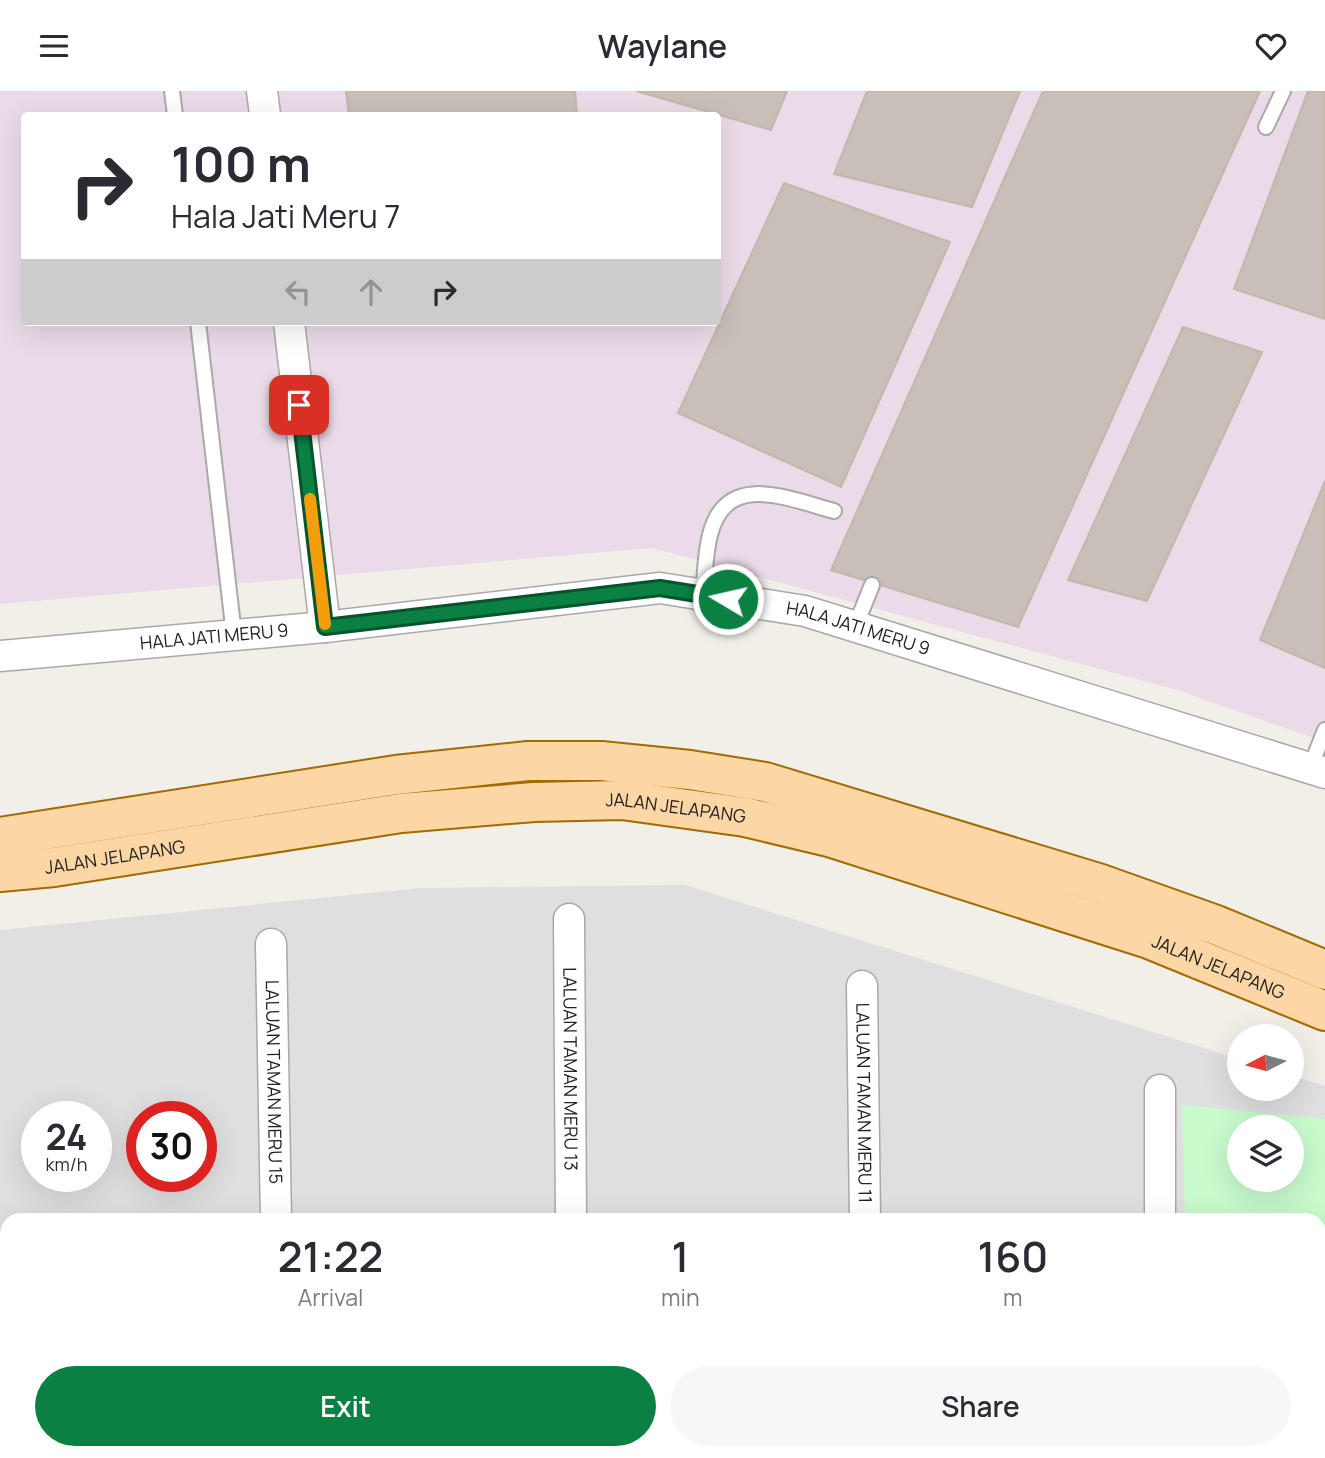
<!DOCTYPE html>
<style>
:root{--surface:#fff;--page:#f7f7f7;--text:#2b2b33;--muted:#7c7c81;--accent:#0b8043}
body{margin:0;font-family:Manrope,sans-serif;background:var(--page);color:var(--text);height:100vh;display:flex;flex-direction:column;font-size:26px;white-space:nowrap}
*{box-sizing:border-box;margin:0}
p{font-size:23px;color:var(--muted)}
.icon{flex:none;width:38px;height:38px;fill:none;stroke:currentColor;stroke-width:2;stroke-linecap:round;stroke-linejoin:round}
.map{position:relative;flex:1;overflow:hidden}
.panel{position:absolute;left:0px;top:1122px;width:1326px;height:247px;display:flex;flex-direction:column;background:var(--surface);border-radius:21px 21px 0 0;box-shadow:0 7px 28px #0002}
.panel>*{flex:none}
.banner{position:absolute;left:21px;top:21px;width:700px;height:214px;border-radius:7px;box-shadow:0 7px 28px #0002;background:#fff;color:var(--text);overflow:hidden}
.needle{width:46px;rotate:264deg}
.fabs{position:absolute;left:1227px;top:933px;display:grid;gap:14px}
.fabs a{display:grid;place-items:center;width:77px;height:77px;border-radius:50%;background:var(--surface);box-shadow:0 7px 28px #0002;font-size:35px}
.speed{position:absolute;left:21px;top:1010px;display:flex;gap:14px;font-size:35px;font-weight:700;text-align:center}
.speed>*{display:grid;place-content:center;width:91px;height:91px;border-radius:50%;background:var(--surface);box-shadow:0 7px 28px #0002;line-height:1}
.speed small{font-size:18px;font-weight:400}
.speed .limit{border:10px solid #d22;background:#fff;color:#111}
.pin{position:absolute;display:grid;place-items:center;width:60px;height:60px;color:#fff;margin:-30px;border-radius:14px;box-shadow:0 4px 10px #0006}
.me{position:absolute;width:77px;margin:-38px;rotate:279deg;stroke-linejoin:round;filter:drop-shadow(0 0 5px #0008)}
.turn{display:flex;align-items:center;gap:24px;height:147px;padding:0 35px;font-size:32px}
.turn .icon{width:91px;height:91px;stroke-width:2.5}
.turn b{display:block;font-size:49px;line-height:60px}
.lanes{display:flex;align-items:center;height:66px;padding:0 35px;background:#0003;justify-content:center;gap:35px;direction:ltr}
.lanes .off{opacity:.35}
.eta{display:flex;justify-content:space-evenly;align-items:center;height:119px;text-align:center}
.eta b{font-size:42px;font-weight:600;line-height:49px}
.primary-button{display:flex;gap:14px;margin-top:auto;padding:14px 35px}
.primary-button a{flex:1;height:80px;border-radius:42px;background:var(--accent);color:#fff;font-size:28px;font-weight:600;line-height:80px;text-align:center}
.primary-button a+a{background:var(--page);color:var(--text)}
header{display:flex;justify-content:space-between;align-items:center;height:91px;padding:0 35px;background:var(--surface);font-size:32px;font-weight:600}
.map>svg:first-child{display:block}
.residential{fill:#e0dfdf;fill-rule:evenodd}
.industrial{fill:#ebdbe8;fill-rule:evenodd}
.park{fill:#c8facc;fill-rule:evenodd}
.building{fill:#c7bfb8;stroke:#c4b6ab;stroke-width:2}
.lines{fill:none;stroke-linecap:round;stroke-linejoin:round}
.service-casing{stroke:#a9a9a9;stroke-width:18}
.minor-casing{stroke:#a9a9a9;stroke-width:33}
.primary-casing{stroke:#a06b00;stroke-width:42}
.service{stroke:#fff;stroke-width:14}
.minor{stroke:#fff;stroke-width:30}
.primary{stroke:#fcd6a4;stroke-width:38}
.route-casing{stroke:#07532c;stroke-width:18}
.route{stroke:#0b8043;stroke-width:12}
.slow{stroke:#f59e0b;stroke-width:12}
.labels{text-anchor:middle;stroke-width:6;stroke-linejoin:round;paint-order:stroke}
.street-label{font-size:18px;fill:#222;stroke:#fff}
</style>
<header><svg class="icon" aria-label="menu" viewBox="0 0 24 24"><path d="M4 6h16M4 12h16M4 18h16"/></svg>Waylane<svg class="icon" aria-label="heart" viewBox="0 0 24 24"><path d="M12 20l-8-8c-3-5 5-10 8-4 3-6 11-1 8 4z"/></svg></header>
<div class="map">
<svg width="1325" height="1367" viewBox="0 0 1325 1367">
<rect width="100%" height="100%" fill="#f2efe9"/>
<!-- residential -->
<path class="residential" d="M685 794 1239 968V998H1292V985L1325 995V1367H0V839L420 797ZM37 1026H96V1085H37ZM142 1026H201V1085H142ZM1239 1036H1292V1088H1239ZM7 1129H1320V1362H7Z"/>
<!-- industrial -->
<path class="industrial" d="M0 0H1325V651L1177 599 652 457 0 513ZM24 24H718V231H24Z"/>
<!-- park -->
<path class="park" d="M1182 1014 1325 1028V1367H1191V1362H1320V1129H1185ZM1239 1036H1292V1088H1239Z"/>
<!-- building -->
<path class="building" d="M346 0H575L577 24H349Z
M636 0H787L771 39Z
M867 0H1020L972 116 834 83Z
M1043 0H1260L1018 536 831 479Z
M1308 0H1325V228L1234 198Z
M784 92 950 151 841 396 678 322Z
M1183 236 1262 261 1147 510 1068 489Z
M1325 390V577L1260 549Z"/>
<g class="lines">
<!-- service casing -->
<g class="service-casing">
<path id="service" d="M172 0 175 24
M1266 36 1283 0
M198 231 234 544
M703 504C705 485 705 463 710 444 726 379 789 408 834 420
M855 536 872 494
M1310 677 1325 639"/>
</g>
<!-- minor casing -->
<g class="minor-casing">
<g id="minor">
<path d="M262 0 265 24"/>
<path d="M289 231 325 536"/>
<path id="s1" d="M0 565 325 536 660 497 805 520 1325 682"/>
<path id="s2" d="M569 828 571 1129"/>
<path id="s3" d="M271 853 276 1129"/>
<path id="s4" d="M862 895 865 1129"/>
<path d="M1160 1129V999"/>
<path d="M280 1362V1367"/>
<path d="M573 1362V1367"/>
<path d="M867 1362 868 1367"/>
<path d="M1159 1367V1362"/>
</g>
</g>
<!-- primary casing -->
<g class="primary-casing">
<g id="primary">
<path d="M0 746 396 684 528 670H601L690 679 765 691 1098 792 1216 834 1325 879"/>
<path id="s5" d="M0 781 54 776 401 722 534 711 622 709 745 726 829 746 1149 848 1325 920"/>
</g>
</g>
<!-- service -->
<use href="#service" class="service"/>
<!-- minor -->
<use href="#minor" class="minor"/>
<!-- primary -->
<use href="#primary" class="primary"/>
</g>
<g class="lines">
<!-- route casing -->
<g class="route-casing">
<path id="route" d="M299 314 325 536 660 497 728 508"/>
</g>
<!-- route -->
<use href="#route" class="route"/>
<!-- slow -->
<path class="slow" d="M310 408 325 533"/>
</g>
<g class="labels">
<!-- street labels -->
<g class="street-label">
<text dy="6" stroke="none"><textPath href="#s1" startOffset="866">HALA JATI MERU 9</textPath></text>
<text dy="6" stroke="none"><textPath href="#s1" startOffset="215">HALA JATI MERU 9</textPath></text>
<text dy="6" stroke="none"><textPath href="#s5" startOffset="681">JALAN JELAPANG</textPath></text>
<text dy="6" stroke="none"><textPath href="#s5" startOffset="116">JALAN JELAPANG</textPath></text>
<text dy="6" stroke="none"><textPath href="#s5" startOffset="1248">JALAN JELAPANG</textPath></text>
<text dy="6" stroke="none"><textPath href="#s2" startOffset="150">LALUAN TAMAN MERU 13</textPath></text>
<text dy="6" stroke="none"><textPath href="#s3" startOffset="138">LALUAN TAMAN MERU 15</textPath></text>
<text dy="6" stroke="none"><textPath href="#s4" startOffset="117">LALUAN TAMAN MERU 11</textPath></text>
</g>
</g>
</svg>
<div class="fabs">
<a><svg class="needle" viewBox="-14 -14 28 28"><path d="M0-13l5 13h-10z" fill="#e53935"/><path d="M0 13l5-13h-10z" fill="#7c7c81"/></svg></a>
<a><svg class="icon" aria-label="layers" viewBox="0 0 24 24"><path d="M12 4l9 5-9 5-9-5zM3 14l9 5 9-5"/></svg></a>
</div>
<div class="speed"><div>24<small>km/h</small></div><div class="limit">30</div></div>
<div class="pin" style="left:299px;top:314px;background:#d93025"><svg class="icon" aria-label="arrive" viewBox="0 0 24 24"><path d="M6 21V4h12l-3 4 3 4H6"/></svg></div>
<svg class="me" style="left:728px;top:508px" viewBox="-20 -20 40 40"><circle r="17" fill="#0b8043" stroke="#fff" stroke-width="3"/><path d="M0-11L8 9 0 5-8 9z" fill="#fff"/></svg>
<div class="banner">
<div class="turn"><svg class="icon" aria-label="right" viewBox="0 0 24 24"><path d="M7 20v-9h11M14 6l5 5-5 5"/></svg><div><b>100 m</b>Hala Jati Meru 7</div></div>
<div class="lanes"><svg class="icon off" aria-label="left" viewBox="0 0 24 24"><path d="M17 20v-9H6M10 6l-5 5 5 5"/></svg><svg class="icon off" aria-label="ahead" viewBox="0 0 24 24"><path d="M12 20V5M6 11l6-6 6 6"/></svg><svg class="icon" aria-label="right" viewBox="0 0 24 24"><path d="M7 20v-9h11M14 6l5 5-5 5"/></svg></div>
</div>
<section class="panel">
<div class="eta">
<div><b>21:22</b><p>Arrival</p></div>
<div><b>1</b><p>min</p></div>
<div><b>160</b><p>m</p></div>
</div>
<div class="primary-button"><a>Exit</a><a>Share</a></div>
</section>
</div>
